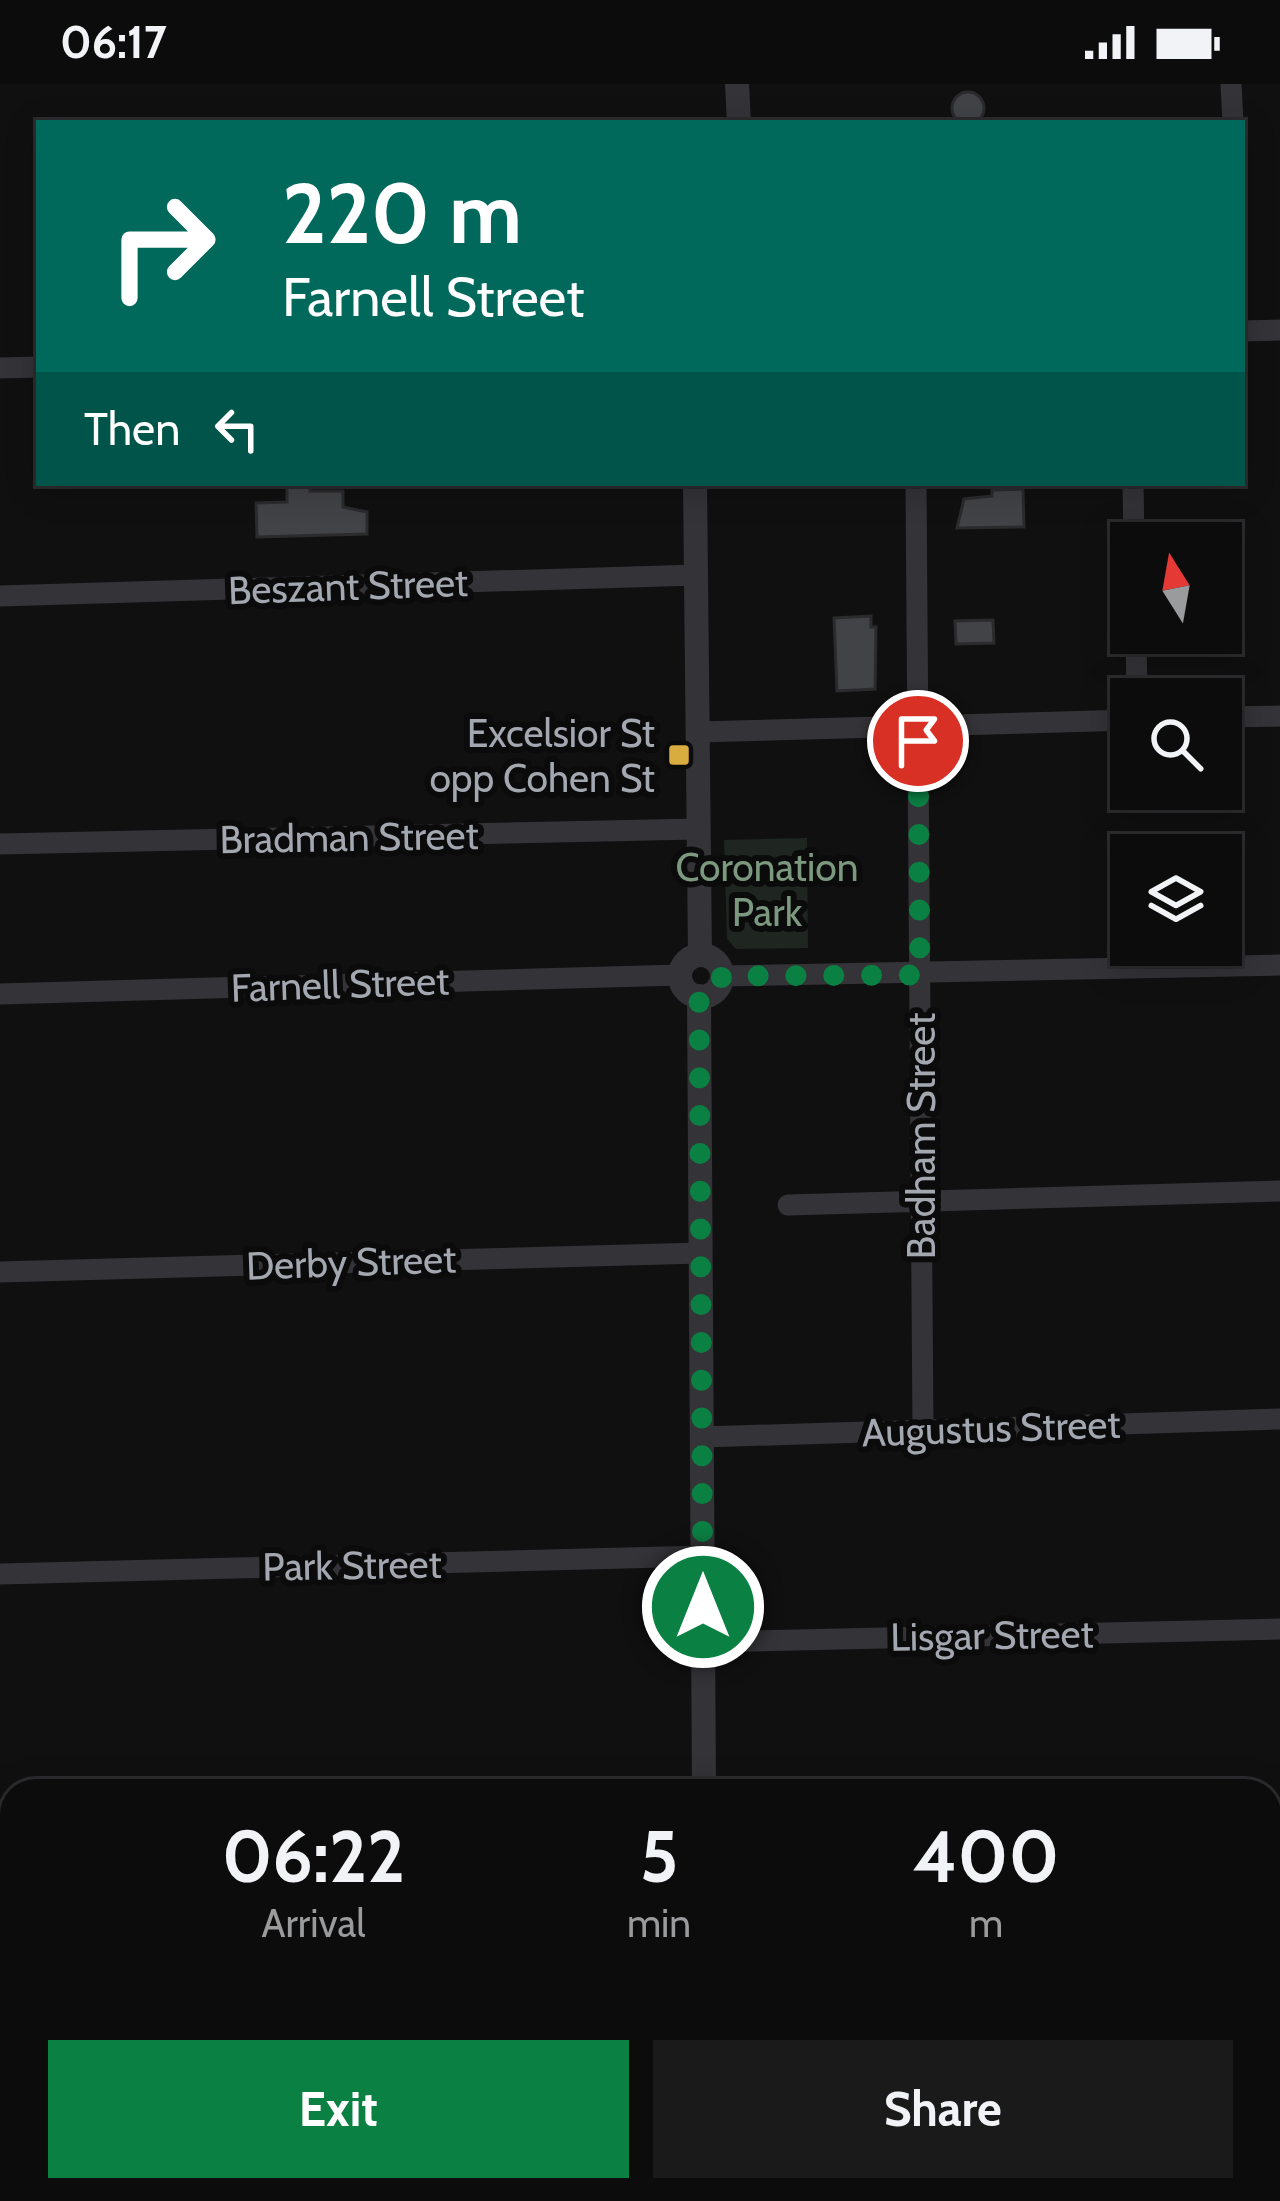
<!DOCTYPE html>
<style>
:root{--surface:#0c0c0d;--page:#1a1a1b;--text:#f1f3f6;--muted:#9a9b9d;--line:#2c2c2e;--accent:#0b8043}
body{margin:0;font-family:Cabin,sans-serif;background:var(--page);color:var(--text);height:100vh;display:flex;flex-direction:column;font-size:45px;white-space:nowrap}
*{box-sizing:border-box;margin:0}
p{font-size:39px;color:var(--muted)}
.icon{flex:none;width:66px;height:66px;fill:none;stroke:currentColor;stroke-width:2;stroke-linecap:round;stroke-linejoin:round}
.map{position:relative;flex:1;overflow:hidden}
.drawer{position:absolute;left:0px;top:1695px;width:1281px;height:423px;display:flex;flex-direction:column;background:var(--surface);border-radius:36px 36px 0 0;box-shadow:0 6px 30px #0003,0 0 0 3px var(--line)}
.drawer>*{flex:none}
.guide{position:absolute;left:36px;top:36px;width:1209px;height:366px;border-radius:0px;box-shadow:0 6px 30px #0003,0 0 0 3px var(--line);background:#00695c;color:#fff;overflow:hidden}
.needle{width:78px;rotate:349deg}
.fabs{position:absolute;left:1110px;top:438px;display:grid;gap:24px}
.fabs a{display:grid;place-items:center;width:132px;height:132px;border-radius:0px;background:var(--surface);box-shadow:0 6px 30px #0003,0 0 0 3px var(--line);font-size:60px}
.pin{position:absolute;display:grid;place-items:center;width:102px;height:102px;color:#fff;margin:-51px;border:6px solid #fff;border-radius:50%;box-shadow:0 3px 12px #0007}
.me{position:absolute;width:132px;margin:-66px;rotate:0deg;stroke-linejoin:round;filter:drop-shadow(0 0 9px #0008)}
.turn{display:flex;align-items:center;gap:42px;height:252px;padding:0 48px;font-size:54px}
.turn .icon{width:156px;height:156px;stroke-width:2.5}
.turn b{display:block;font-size:84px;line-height:102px}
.then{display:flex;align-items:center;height:114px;padding:0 48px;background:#0003;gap:24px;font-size:45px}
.eta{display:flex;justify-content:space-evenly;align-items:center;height:204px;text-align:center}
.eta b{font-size:72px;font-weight:700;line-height:84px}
.primary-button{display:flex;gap:24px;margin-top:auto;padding:24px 48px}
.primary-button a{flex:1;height:138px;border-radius:0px;background:var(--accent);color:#fff;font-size:48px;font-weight:700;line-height:138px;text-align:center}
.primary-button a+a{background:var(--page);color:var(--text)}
.status{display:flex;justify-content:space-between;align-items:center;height:84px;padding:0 60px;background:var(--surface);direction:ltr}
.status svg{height:33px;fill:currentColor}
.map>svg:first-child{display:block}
.green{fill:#1f2520}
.building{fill:#424346;stroke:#2b2b2d;stroke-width:3}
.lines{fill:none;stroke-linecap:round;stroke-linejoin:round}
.minor{stroke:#343438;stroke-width:21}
.tertiary{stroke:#343438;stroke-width:24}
.route{stroke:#0b8043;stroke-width:21;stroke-dasharray:0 37.8}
.poi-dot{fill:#d9ac40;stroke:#0b0b0c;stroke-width:4.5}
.labels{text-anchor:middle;stroke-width:12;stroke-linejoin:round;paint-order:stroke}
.street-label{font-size:39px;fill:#a3a7b0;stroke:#0b0b0c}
.poi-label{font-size:39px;fill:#a3a7b0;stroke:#0b0b0c;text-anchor:end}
.park-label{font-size:39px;fill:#7c997f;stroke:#0b0b0c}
</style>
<div class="status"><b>06:17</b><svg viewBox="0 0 49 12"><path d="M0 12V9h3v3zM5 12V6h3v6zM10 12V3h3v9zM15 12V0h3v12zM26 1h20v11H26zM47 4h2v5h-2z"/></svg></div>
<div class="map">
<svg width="1280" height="2117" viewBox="0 0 1280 2117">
<rect width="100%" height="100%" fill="#101011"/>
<!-- green -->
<path class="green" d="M807 754 808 864 736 865 727 855 724 756Z"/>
<!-- building -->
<path class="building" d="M952 24a16 16 0 1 1 32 0a16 16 0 1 1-32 0Z
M287 399H310V407H343V423L367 428V450L257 453 256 419 287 418Z
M1023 405 1024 443 957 444 964 415 992 412V406Z
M871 532V543H876L875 605 837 607 834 534Z
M993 536 994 559 956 560 955 537Z"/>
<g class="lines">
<!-- minor -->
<path class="minor" d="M1231 0 1233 39
M1242 247 1280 246
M0 284 39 283
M916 399 923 1345
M1133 399 1134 459
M0 512 696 491
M1136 549 1137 615
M1221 633 1280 632
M698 648 1131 636
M0 760 697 745
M721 892 1280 881
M0 910 680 891
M788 1121 1280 1107
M0 1188 701 1169
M702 1353 1280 1335
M0 1490 703 1472
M704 1558 1280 1545
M1269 1767 1280 1766
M0 1800H12
M1269 2097H1280
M0 2107 20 2106
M711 2113 963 2106"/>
<!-- tertiary -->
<path class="tertiary" d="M737 0 739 39
M695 399 700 871
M680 892a21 21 0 1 1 42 0a21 21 0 1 1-42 0Z
M699 912 704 1707
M710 2106 711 2117"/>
</g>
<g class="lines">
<!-- route -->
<path class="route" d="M703 1523 699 912 717 905 722 892 920 891 918 657"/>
</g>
<!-- markers -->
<rect class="poi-dot" x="667" y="659" width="24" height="24" rx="6"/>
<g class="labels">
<!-- street labels -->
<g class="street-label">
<text transform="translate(348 502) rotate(-2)" y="14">Beszant Street</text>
<text transform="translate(349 753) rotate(-1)" y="14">Bradman Street</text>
<text transform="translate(340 900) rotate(-2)" y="14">Farnell Street</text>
<text transform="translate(921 1052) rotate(-90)" y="14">Badham Street</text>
<text transform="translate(351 1178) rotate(-2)" y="14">Derby Street</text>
<text transform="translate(991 1344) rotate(-2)" y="14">Augustus Street</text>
<text transform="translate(352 1481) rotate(-1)" y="14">Park Street</text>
<text transform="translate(992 1551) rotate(-1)" y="14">Lisgar Street</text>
</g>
<!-- poi labels -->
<g class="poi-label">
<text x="655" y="663">Excelsior St<tspan x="655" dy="45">opp Cohen St</tspan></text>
</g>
<!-- park labels -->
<g class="park-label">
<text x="767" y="797">Coronation<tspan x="767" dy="45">Park</tspan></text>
</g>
</g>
</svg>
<div class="fabs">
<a><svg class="needle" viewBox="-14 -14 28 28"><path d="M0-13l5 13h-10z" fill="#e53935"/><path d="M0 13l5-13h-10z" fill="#9a9b9d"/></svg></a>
<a><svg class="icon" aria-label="search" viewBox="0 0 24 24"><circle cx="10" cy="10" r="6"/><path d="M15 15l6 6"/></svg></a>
<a><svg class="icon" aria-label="layers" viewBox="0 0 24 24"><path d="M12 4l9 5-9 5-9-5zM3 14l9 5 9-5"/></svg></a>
</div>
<div class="pin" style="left:918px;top:657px;background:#d93025"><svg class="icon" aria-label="arrive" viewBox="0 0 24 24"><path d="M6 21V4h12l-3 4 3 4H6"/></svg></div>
<svg class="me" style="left:703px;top:1523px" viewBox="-20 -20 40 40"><circle r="17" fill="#0b8043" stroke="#fff" stroke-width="3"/><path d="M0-11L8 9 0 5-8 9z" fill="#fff"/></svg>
<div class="guide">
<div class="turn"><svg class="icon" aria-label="right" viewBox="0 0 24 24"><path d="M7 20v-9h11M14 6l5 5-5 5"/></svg><div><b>220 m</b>Farnell Street</div></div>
<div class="then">Then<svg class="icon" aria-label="left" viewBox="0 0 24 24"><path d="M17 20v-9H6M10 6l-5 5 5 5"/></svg></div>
</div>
<section class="drawer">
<div class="eta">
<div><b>06:22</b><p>Arrival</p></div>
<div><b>5</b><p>min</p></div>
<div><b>400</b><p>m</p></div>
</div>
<div class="primary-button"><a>Exit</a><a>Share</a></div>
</section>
</div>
